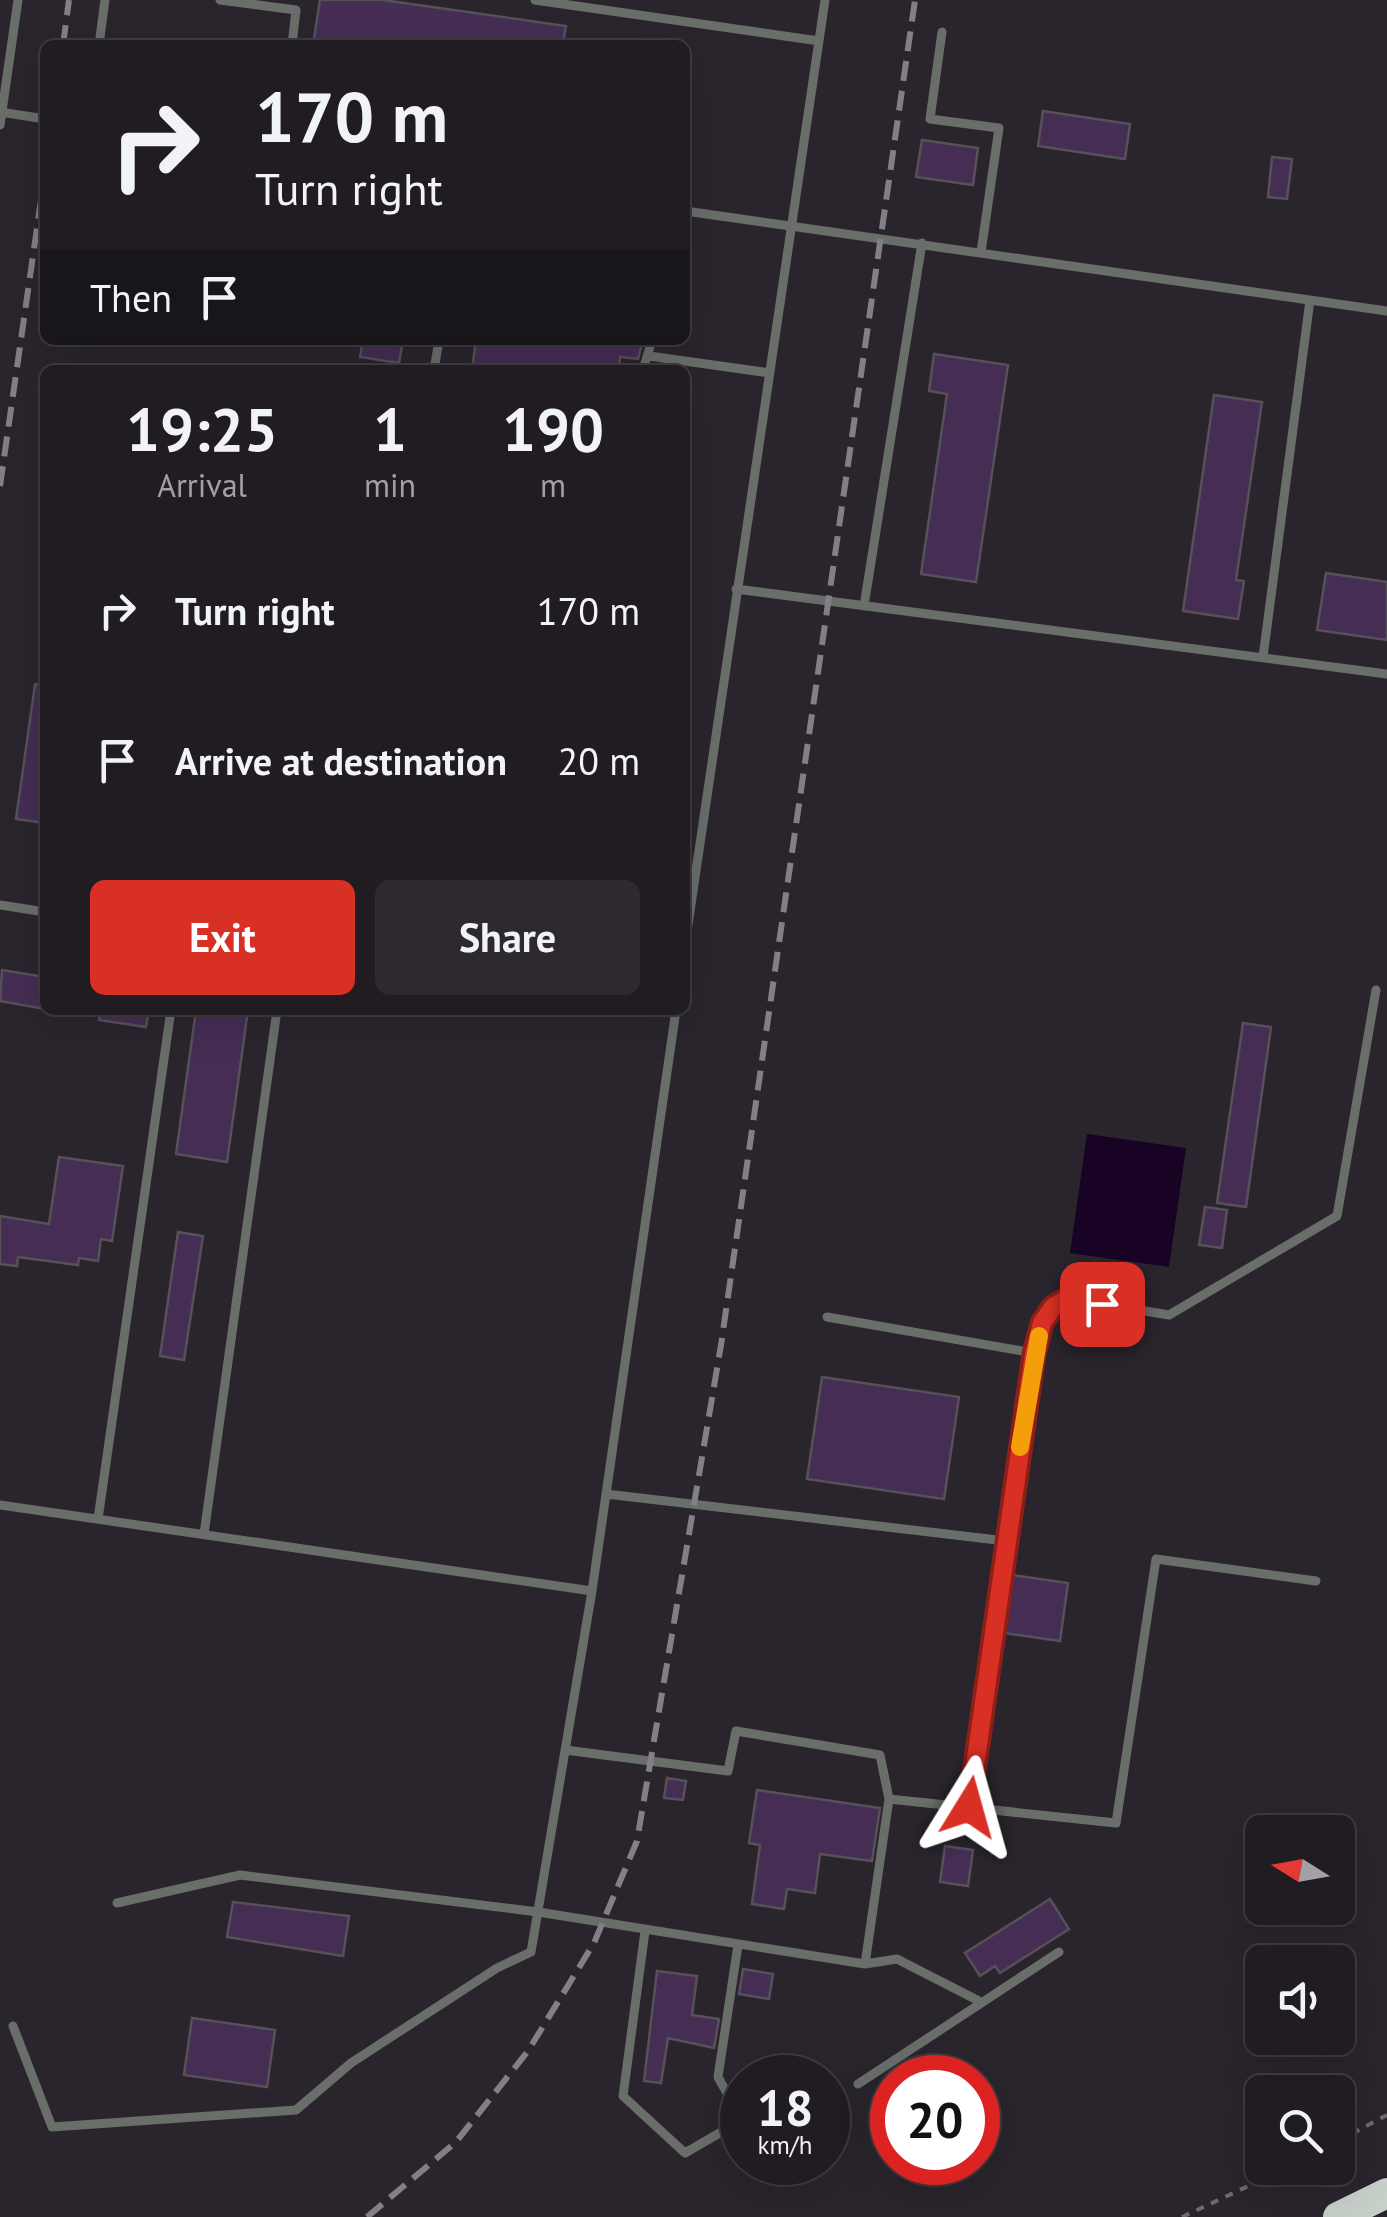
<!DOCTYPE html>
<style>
:root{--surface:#201c22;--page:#2d292f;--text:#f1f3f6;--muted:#a2a1a5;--line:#3d3a40;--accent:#d93025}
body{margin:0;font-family:"PT Sans",sans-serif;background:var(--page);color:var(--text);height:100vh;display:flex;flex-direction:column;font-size:38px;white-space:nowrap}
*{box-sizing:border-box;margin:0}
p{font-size:32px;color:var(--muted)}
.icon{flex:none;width:55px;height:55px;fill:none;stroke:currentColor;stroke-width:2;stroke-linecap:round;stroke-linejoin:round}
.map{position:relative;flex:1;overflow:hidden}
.details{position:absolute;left:40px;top:365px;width:650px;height:650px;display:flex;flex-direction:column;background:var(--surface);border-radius:15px;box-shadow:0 10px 40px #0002,0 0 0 2px var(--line)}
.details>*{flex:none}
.guide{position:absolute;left:40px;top:40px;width:650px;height:305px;border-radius:15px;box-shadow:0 10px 40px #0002,0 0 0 2px var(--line);background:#201c22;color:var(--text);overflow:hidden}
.needle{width:65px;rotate:281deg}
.fabs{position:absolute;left:1245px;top:1815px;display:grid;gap:20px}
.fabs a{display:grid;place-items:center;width:110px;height:110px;border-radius:15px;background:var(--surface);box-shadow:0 10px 40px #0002,0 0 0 2px var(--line);font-size:50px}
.speed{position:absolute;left:720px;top:2055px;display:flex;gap:20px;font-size:50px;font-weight:700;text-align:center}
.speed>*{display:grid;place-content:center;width:130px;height:130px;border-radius:50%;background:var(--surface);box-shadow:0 10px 40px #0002,0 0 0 2px var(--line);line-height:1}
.speed small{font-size:25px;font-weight:400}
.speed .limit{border:15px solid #d22;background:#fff;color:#111}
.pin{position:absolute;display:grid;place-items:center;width:85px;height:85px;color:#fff;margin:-42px;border-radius:20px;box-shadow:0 5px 15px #0006}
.me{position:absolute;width:110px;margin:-55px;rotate:8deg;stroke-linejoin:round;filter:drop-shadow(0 0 8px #0008)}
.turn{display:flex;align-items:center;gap:35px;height:210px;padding:0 50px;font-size:45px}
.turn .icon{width:130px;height:130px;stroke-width:2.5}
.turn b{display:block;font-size:70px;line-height:85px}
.then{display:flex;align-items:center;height:95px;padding:0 50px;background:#0003;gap:20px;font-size:38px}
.eta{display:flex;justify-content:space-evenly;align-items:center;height:170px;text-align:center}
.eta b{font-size:60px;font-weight:800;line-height:70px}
.cta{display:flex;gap:20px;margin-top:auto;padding:20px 50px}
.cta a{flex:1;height:115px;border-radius:15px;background:var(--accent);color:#fff;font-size:40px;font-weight:800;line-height:115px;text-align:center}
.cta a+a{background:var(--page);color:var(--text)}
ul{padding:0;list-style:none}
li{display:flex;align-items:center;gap:30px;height:150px;padding:0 50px}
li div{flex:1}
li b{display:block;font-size:38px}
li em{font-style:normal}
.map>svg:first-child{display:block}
.water{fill:#180325}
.building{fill:#452d54;stroke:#565159;stroke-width:2.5}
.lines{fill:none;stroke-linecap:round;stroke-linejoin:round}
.path{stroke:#6e6a70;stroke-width:4;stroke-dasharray:8 8;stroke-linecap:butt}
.service{stroke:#696e6b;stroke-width:9}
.motorway{stroke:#c6d0c9;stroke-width:30}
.rail{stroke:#837f86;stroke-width:6;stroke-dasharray:20 10;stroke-linecap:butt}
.route-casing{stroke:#8d1f18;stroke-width:25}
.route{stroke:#d93025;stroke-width:18}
.slow{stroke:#f59e0b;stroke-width:18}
</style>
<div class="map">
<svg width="1387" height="2217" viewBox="0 0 1387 2217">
<rect width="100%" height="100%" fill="#2a252d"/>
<!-- water -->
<path class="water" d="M1087 1134 1186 1148 1169 1267 1070 1253Z"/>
<!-- building -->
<path class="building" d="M320 0H383L566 26 563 43 553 45H313Z
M1043 111 1130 124 1125 159 1038 146Z
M922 140 978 148 973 185 916 177Z
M1272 157 1292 159 1287 199 1268 197Z
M363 340H403L399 363 360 357Z
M476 340H643L638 359 620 357 619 370H472Z
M934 354 1008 365 976 582 921 574 947 394 929 391Z
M1214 395 1262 402 1236 580 1244 581 1238 619 1183 611Z
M1326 573 1387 582V640L1317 630Z
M35 684 45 685V823L16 819Z
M2 970 45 977V1009L0 1001Z
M100 1010H149L146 1027 99 1020Z
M196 1010H248L227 1162 176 1154Z
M1243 1023 1271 1027 1246 1207 1217 1203Z
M59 1157 123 1166 112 1241 101 1239 98 1261 79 1258 78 1265 18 1257 17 1266 0 1264V1216L49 1224Z
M1205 1207 1227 1210 1222 1248 1199 1245Z
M178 1232 203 1236 184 1360 160 1356Z
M822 1377 959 1397 944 1499 807 1479Z
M1012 1575 1068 1583 1060 1641 1004 1633Z
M667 1778 686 1781 683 1800 664 1798Z
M757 1790 880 1808 872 1861 820 1854 815 1893 787 1889 784 1909 752 1904 760 1845 749 1843Z
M945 1846 973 1850 968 1886 940 1882Z
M1050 1899 1069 1929 1000 1973 995 1966 980 1976 965 1953Z
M233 1902 349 1916 343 1956 227 1937Z
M743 1969 773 1974 769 1999 739 1994Z
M657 1971 697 1976 692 2015 719 2019 714 2048 668 2038 661 2083 644 2081Z
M192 2018 275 2030 267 2087 184 2075Z"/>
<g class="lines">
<!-- path -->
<path class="path" d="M1338 2141 1387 2115
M1182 2217 1287 2168"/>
<!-- service -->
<path class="service" d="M220 0 296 10 292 45
M535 0 819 41
M942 32 930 119 999 128 981 252
M99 45 105 0
M0 112 45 119
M0 125 18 0
M685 211 1387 311
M649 356 770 373
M434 370 439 340
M643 370 652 340
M736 589 1387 674
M864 606 922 243
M1263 657 1310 300
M0 905 45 912
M685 945 825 0
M827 1317 1034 1353 969 1807
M1034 1353C1041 1329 1045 1311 1068 1298L1169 1315 1337 1216 1376 990
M606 1494 1006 1541
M0 1505 592 1591
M98 1519 171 1010
M204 1534 277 1010
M565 1750 728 1771 736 1731 880 1755 889 1799 1116 1823 1156 1559 1316 1581
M117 1903 240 1875 538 1912 865 1964 889 1799
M645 1931 623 2096 685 2153 742 2120
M738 1945 718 2077 742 2120
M865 1964 897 1959 981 2002
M13 2026 52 2127 296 2110 351 2063 497 1968 531 1952 592 1591 676 1010
M858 2084 1059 1952"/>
<!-- motorway -->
<path class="motorway" d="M1338 2217 1387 2193"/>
<!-- rail -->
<path class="rail" d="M63 45 69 0
M0 486 45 172
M367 2217 456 2142 528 2051 594 1943 637 1841 721 1345 915 0"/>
</g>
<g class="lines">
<!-- route casing -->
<g class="route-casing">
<path id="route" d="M969 1807 1034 1354 1042 1323 1053 1307 1068 1298 1102 1304"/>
</g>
<!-- route -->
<use href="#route" class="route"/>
<!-- slow -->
<path class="slow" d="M1020 1447 1039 1336"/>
</g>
</svg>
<div class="fabs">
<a><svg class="needle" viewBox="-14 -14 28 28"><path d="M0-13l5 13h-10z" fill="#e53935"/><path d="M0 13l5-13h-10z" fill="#a2a1a5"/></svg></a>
<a><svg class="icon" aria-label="sound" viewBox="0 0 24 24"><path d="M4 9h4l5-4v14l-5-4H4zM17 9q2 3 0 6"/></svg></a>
<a><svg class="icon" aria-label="search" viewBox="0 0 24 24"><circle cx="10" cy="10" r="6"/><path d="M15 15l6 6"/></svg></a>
</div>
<div class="speed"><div>18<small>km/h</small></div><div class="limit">20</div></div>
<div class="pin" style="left:1102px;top:1304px;background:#d93025"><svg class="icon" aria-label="arrive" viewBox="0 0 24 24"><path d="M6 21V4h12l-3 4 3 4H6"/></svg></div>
<svg class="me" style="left:969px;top:1807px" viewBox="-20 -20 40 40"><path d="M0-17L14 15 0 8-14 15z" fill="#d93025" stroke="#fff" stroke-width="4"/></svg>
<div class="guide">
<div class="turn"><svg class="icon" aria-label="right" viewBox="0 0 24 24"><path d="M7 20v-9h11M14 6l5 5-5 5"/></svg><div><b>170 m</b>Turn right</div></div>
<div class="then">Then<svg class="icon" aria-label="arrive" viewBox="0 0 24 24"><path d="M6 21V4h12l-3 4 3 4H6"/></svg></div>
</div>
<section class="details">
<div class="eta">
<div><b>19:25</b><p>Arrival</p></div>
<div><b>1</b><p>min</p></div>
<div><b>190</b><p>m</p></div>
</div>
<ul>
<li><svg class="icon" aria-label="right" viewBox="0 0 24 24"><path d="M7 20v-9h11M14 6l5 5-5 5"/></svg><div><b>Turn right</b></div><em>170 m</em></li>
<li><svg class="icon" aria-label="arrive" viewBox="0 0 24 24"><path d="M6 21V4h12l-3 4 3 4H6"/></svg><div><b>Arrive at destination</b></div><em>20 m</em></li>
</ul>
<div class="cta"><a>Exit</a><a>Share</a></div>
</section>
</div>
